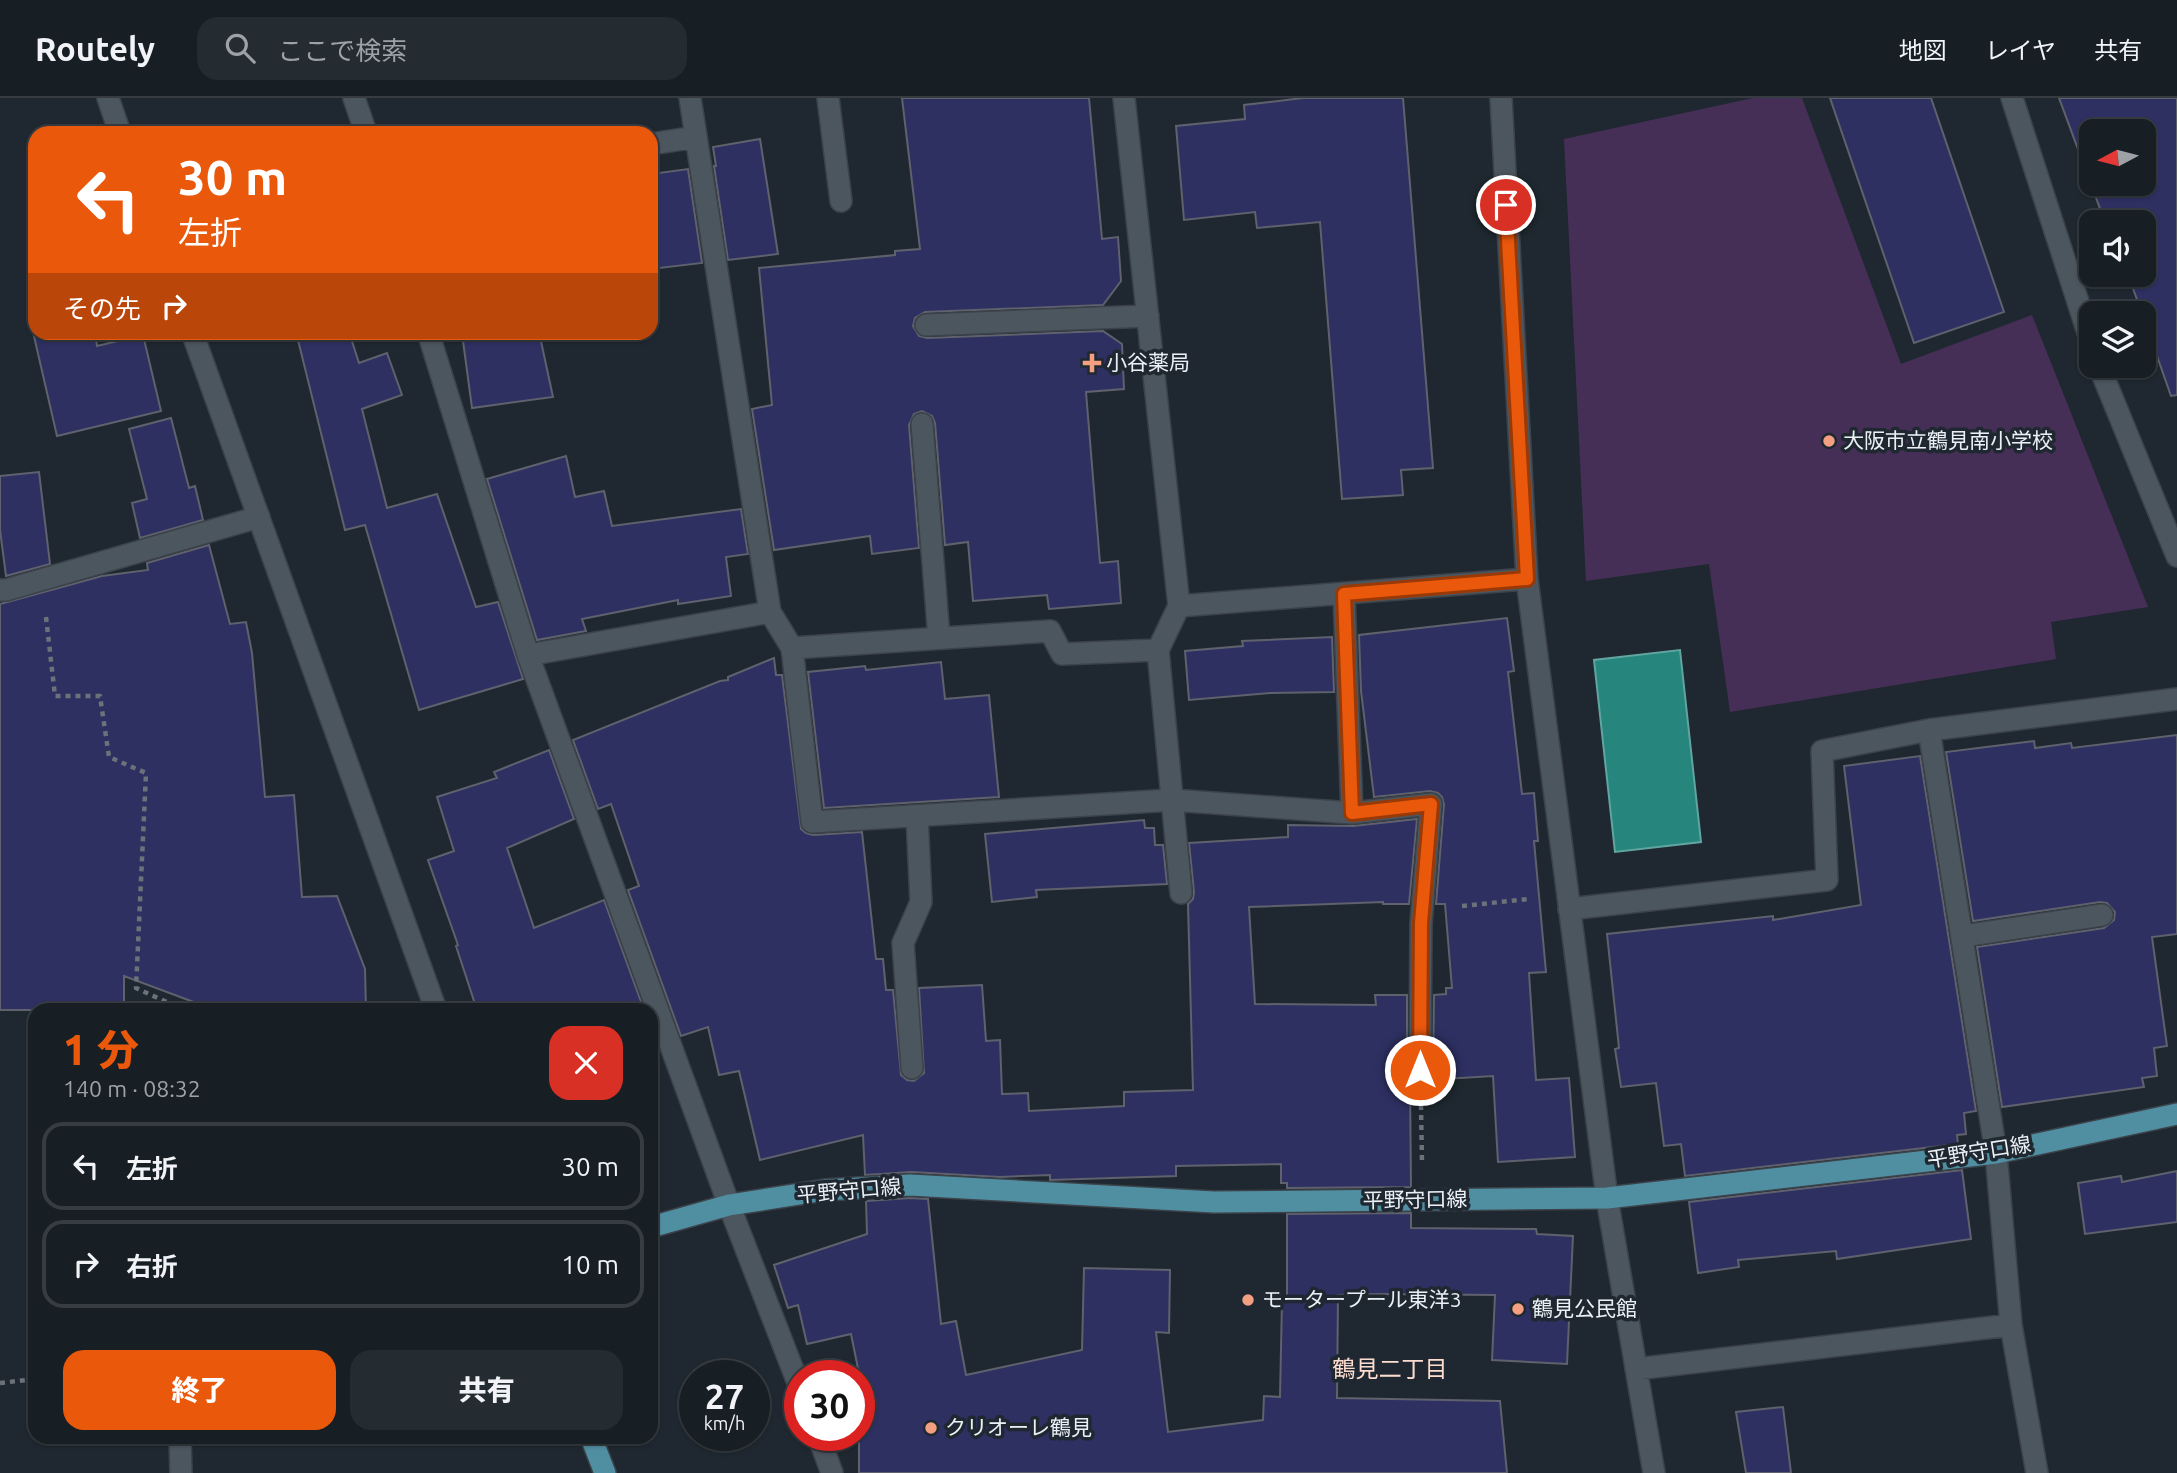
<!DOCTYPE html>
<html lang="ja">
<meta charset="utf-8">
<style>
:root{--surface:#171e24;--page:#242b31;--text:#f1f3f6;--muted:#9ea2a6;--line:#363c41;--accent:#ea580c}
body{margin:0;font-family:Ubuntu,"Noto Sans JP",sans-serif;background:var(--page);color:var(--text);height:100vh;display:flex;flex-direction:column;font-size:26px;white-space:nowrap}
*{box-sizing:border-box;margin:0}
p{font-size:23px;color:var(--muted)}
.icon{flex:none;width:38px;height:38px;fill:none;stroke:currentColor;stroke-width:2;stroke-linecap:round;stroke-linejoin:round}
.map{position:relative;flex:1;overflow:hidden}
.side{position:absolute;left:28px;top:905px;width:630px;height:441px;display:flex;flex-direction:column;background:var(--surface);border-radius:21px;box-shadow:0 2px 5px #0004,0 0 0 2px var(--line)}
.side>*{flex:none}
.hud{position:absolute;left:28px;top:28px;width:630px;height:214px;border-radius:21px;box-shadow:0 2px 5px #0004,0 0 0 2px var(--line);background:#ea580c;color:#fff;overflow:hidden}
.needle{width:46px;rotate:263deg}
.fabs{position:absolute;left:2079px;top:21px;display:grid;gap:14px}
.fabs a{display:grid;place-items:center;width:77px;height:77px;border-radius:14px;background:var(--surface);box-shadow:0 2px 5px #0004,0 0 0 2px var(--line);font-size:35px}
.speed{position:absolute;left:679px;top:1262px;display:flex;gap:14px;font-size:35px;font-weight:700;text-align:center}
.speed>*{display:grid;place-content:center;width:91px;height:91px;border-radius:50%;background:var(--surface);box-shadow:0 2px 5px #0004,0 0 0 2px var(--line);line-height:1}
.speed small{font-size:18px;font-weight:400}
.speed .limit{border:10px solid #d22;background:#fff;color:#111}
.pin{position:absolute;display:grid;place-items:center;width:60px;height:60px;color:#fff;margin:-30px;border:4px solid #fff;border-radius:50%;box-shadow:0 2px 7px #0007}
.me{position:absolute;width:77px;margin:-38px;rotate:0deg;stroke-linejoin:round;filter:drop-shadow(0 0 5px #0008)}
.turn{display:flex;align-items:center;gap:24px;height:147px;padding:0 35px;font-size:32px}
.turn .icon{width:91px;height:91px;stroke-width:2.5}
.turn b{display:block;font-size:49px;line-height:60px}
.then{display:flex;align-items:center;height:66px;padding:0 35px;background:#0003;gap:14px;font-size:26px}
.round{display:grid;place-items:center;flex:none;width:74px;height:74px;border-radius:21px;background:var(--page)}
.headline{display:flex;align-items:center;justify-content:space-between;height:119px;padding:0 35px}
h1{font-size:42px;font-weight:800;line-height:52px;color:var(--accent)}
.primary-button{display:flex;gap:14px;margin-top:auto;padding:14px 35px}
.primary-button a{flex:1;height:80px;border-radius:21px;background:var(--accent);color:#fff;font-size:28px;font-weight:800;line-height:80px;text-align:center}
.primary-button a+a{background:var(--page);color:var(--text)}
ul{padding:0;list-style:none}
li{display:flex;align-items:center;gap:21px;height:88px;margin:0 14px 10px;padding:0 21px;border:4px solid var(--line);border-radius:21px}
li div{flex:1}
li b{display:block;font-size:26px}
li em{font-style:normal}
header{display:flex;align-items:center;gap:42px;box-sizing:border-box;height:98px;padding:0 35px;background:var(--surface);border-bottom:2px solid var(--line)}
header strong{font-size:33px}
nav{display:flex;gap:38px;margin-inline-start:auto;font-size:24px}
.search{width:490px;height:63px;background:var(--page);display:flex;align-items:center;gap:18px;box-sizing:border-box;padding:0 24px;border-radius:21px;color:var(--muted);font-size:26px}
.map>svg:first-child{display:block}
.green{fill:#462f57}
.water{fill:#26857d;stroke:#61a5a1;stroke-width:2}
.building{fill:#2e3062;stroke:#5f616d;stroke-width:2;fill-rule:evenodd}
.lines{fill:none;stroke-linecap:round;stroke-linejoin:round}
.minor-casing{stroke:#3b4249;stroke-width:24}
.major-casing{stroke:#3b4249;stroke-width:24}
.path{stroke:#6b727a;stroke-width:4.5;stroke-dasharray:5 5;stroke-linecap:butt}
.minor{stroke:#4c565f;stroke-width:21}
.major{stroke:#508fa2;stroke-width:21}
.route-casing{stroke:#983908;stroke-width:18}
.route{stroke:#ea580c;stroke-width:12}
.poi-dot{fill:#f2a081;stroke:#1f2830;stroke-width:2.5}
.labels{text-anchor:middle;stroke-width:7;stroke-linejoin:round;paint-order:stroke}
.poi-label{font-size:21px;fill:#ebf0f6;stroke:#1f2830;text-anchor:start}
.street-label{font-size:21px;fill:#ebf0f6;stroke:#1f2830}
.neighbourhood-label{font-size:23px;fill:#fddcd0;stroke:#1f2830}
</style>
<header>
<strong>Routely</strong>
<div class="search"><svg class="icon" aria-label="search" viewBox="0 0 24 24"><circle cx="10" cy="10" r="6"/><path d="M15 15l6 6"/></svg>ここで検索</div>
<nav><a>地図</a><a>レイヤ</a><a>共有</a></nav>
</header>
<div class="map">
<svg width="2177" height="1375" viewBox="0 0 2177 1375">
<rect width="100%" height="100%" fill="#1f2830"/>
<!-- green -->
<path class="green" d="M1753 0H1802L1901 266 2032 217 2148 509 2051 524 2056 561 1730 614 1709 466 1586 483 1564 41Z"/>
<!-- water -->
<path class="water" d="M1680 552 1701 744 1615 754 1594 562Z"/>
<!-- building -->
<path class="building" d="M902 0H1089L1102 141 1118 139 1121 183 1103 207 925 214 915 220 913 228 919 238 927 240 1103 233 1122 246 1124 291 1086 294 1100 465 1118 463 1121 505 1049 511 1047 497 973 503 968 444 945 447 935 325 932 318 922 313 914 316 909 327 919 450 872 456 870 438 774 452 752 311 772 307 759 170 895 157V153L920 151Z
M1303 0H1403L1433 370 1401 372 1403 397 1342 401 1320 124 1257 130 1255 114 1184 122 1176 28 1245 21 1244 7Z
M1830 0H1931L2004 214 1914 245Z
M2059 0H2177V297L2171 298 2144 221V215H2142L2128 177H2144V124H2105ZM2091 33H2144V86H2091Z
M760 41 778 156 728 162 714 68H716L713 49Z
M688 71 702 165 651 171V76Z
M33 234H95L97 248 143 237 161 313 57 338Z
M296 234H349L359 265 387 255 402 297 362 311 387 410 437 396 476 509 498 504 523 581 419 612 365 427 345 432Z
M529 234H539L553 299 472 310 463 243Z
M171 320 189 390 195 388 203 422 140 440 132 405 147 401 129 331Z
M566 358 575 399 604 393 612 428 741 411 748 456 726 459 731 498 678 506V502L582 521 586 533 537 542 487 381Z
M39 374 50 466 6 478 0 432V378Z
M209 447 230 526 246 524 252 555 265 699 294 697 302 799 337 798 365 871 366 912H215L124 878V912H0V506L102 478 148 472 147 465Z
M1507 520 1514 573 1508 574 1522 696 1534 695 1538 743H1534L1546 874 1529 875 1536 982 1569 980 1575 1059 1498 1064 1493 978 1428 982 1433 972 1434 897 1446 896V890H1452L1445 806H1436L1444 706 1442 699 1438 695 1430 693 1374 699 1361 593 1359 537Z
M1332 539 1334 594 1270 595 1189 602 1185 553 1243 548 1242 543Z
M774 560 776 577H782L801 731 806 735 813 737 862 734 876 861H883L886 892H893L901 977 907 982 914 983 924 975 919 890 982 887 986 943 1000 942 1002 996 1028 995 1029 1013 1124 1008V994L1193 992 1188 806 1193 801 1194 794 1189 745 1288 739V727L1353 728 1417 721 1409 806H1383V804L1249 809 1255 906 1376 907 1375 897H1407V972L1413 983H1410L1411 1089 1287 1090V1085H1281V1066L1176 1068V1078L1050 1082V1077L1000 1079 911 1074 865 1077 863 1037 760 1062 739 973 719 977 708 929 681 938 628 792 639 788 611 706 598 711 573 642 720 583 728 582V579Z
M941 564 945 601 989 597 999 699 824 710 808 574 865 568 866 572Z
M2177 637V836L2152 839 2167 948 2154 950 2157 978 2142 980 2144 989 2002 1009 1977 849 2104 830 2114 822 2115 814 2107 805 2100 804 1973 823 1946 654 2034 643 2035 650 2071 645 2072 650Z
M549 652 574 721 507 750 534 830 604 802 644 912H477L456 848 458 847 428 762 454 753 437 699 497 680 494 674Z
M1920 658 1976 1013 1964 1015 1966 1036 1957 1037 1958 1046 1685 1078 1681 1046 1664 1048 1656 985 1621 989 1615 951 1619 950 1607 836 1773 818V822L1861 807 1844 668Z
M1144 722 1145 730H1154L1155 747H1163L1167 786 1036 792 1037 799 992 804 985 736Z
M1962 1072 1971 1141 1837 1161 1836 1153 1738 1162 1739 1169 1698 1175 1689 1104Z
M2177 1073V1124L2085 1136 2078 1085 2121 1078 2122 1084Z
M910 1100 928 1101 941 1226 956 1223 966 1277 1082 1252 1084 1170 1170 1172 1169 1235 1156 1234 1168 1334 1263 1322 1264 1298 1280 1299 1282 1202H1287V1116L1411 1115V1130L1536 1131 1537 1136 1573 1138 1567 1266 1492 1262 1495 1197 1380 1196 1338 1197 1337 1300 1500 1303 1507 1375H859V1323L868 1320 851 1236 807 1246 798 1207 788 1210 774 1167 867 1136 866 1103Z
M1783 1309 1791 1375H1746L1736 1314Z"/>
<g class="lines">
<!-- minor casing -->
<g class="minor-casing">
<path id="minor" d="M108 0 120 35
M354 0 366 35
M690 0 770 514 792 550 1050 533 1062 556 1158 552 1179 508 1527 481
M828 0 841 103
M1124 0 1179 508
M1501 0 1527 481 1607 1100 1654 1375
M2012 0 2091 244
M651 46 696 39
M926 227 1148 218
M192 234 436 912
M428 234 528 557 729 1107 800 1290
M2099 268 2177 458
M922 326 939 540
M0 492H6L259 419
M1344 496 1352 715
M792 550 812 724 1172 702 1352 715 1431 706 1421 825 1420 972
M1158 552 1181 795
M528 557 770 514
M1929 632 1996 1055 2011 1227 2037 1375
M1569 811 1827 782 1822 653 1929 632 2177 601
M1963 838 2102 817
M912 970 903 845 921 804 917 718
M1636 1271 2011 1227
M818 1337 832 1375
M180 1339 181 1375"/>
</g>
<!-- major casing -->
<g class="major-casing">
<path id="major" d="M651 1129 729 1107 825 1092 910 1087 1214 1104 1607 1100 1996 1055 2177 1016
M591 1339 605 1375"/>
</g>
<!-- path -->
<path class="path" d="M46 519 55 598H100L109 659 146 675 136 890 184 912
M1462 808 1529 801
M1421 1007 1422 1065
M0 1285 35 1281"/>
<!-- minor -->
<use href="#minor" class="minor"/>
<!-- major -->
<use href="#major" class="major"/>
</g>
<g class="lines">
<!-- route casing -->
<g class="route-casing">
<path id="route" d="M1420 972 1421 825 1431 706 1352 715 1344 496 1527 481 1506 107"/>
</g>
<!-- route -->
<use href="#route" class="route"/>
</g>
<!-- markers -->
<g class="poi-dot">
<path d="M1088.5 254.5h7v7h7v7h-7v7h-7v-7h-7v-7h7z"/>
<circle cx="1829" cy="343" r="7"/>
<circle cx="1248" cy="1202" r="7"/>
<circle cx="1518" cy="1211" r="7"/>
<circle cx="931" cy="1330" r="7"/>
</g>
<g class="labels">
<!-- poi labels -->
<g class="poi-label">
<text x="1106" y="272">小谷薬局</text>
<text x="1843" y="350">大阪市立鶴見南小学校</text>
<text x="1262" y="1209">モータープール東洋3</text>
<text x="1532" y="1218">鶴見公民館</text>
<text x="945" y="1337">クリオーレ鶴見</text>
</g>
<!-- street labels -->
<g class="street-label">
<text transform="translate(1979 1054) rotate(-9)" y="7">平野守口線</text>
<text transform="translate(849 1093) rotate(-5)" y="7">平野守口線</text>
<text transform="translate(1415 1102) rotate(-1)" y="7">平野守口線</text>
</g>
<!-- neighbourhood labels -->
<g class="neighbourhood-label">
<text x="1390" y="1279">鶴見二丁目</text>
</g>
</g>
</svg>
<div class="fabs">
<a><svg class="needle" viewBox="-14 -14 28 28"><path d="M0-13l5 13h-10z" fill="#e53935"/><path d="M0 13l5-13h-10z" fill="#9ea2a6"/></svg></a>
<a><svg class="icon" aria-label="sound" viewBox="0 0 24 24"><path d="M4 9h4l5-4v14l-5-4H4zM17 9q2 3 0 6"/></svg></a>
<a><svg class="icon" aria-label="layers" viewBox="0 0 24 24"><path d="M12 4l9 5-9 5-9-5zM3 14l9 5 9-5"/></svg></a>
</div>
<div class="speed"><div>27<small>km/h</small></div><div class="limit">30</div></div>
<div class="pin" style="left:1506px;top:107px;background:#d93025"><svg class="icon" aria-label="arrive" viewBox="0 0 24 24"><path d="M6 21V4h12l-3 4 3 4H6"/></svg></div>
<svg class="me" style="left:1420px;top:972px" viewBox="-20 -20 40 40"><circle r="17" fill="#ea580c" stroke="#fff" stroke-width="3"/><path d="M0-11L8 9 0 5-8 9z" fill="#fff"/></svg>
<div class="hud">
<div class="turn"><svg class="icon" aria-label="left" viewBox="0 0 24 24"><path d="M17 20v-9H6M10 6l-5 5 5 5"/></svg><div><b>30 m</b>左折</div></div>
<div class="then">その先<svg class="icon" aria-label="right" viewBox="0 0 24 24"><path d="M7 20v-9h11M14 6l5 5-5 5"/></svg></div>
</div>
<section class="side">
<div class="headline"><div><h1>1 分</h1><p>140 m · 08:32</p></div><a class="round" style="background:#d93025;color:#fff"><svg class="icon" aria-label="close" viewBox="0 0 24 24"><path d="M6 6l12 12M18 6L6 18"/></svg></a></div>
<ul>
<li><svg class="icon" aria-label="left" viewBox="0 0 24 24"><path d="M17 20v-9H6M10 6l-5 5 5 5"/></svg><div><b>左折</b></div><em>30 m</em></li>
<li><svg class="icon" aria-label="right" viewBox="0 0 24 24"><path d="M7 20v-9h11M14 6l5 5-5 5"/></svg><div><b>右折</b></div><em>10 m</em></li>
</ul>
<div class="primary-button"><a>終了</a><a>共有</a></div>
</section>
</div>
